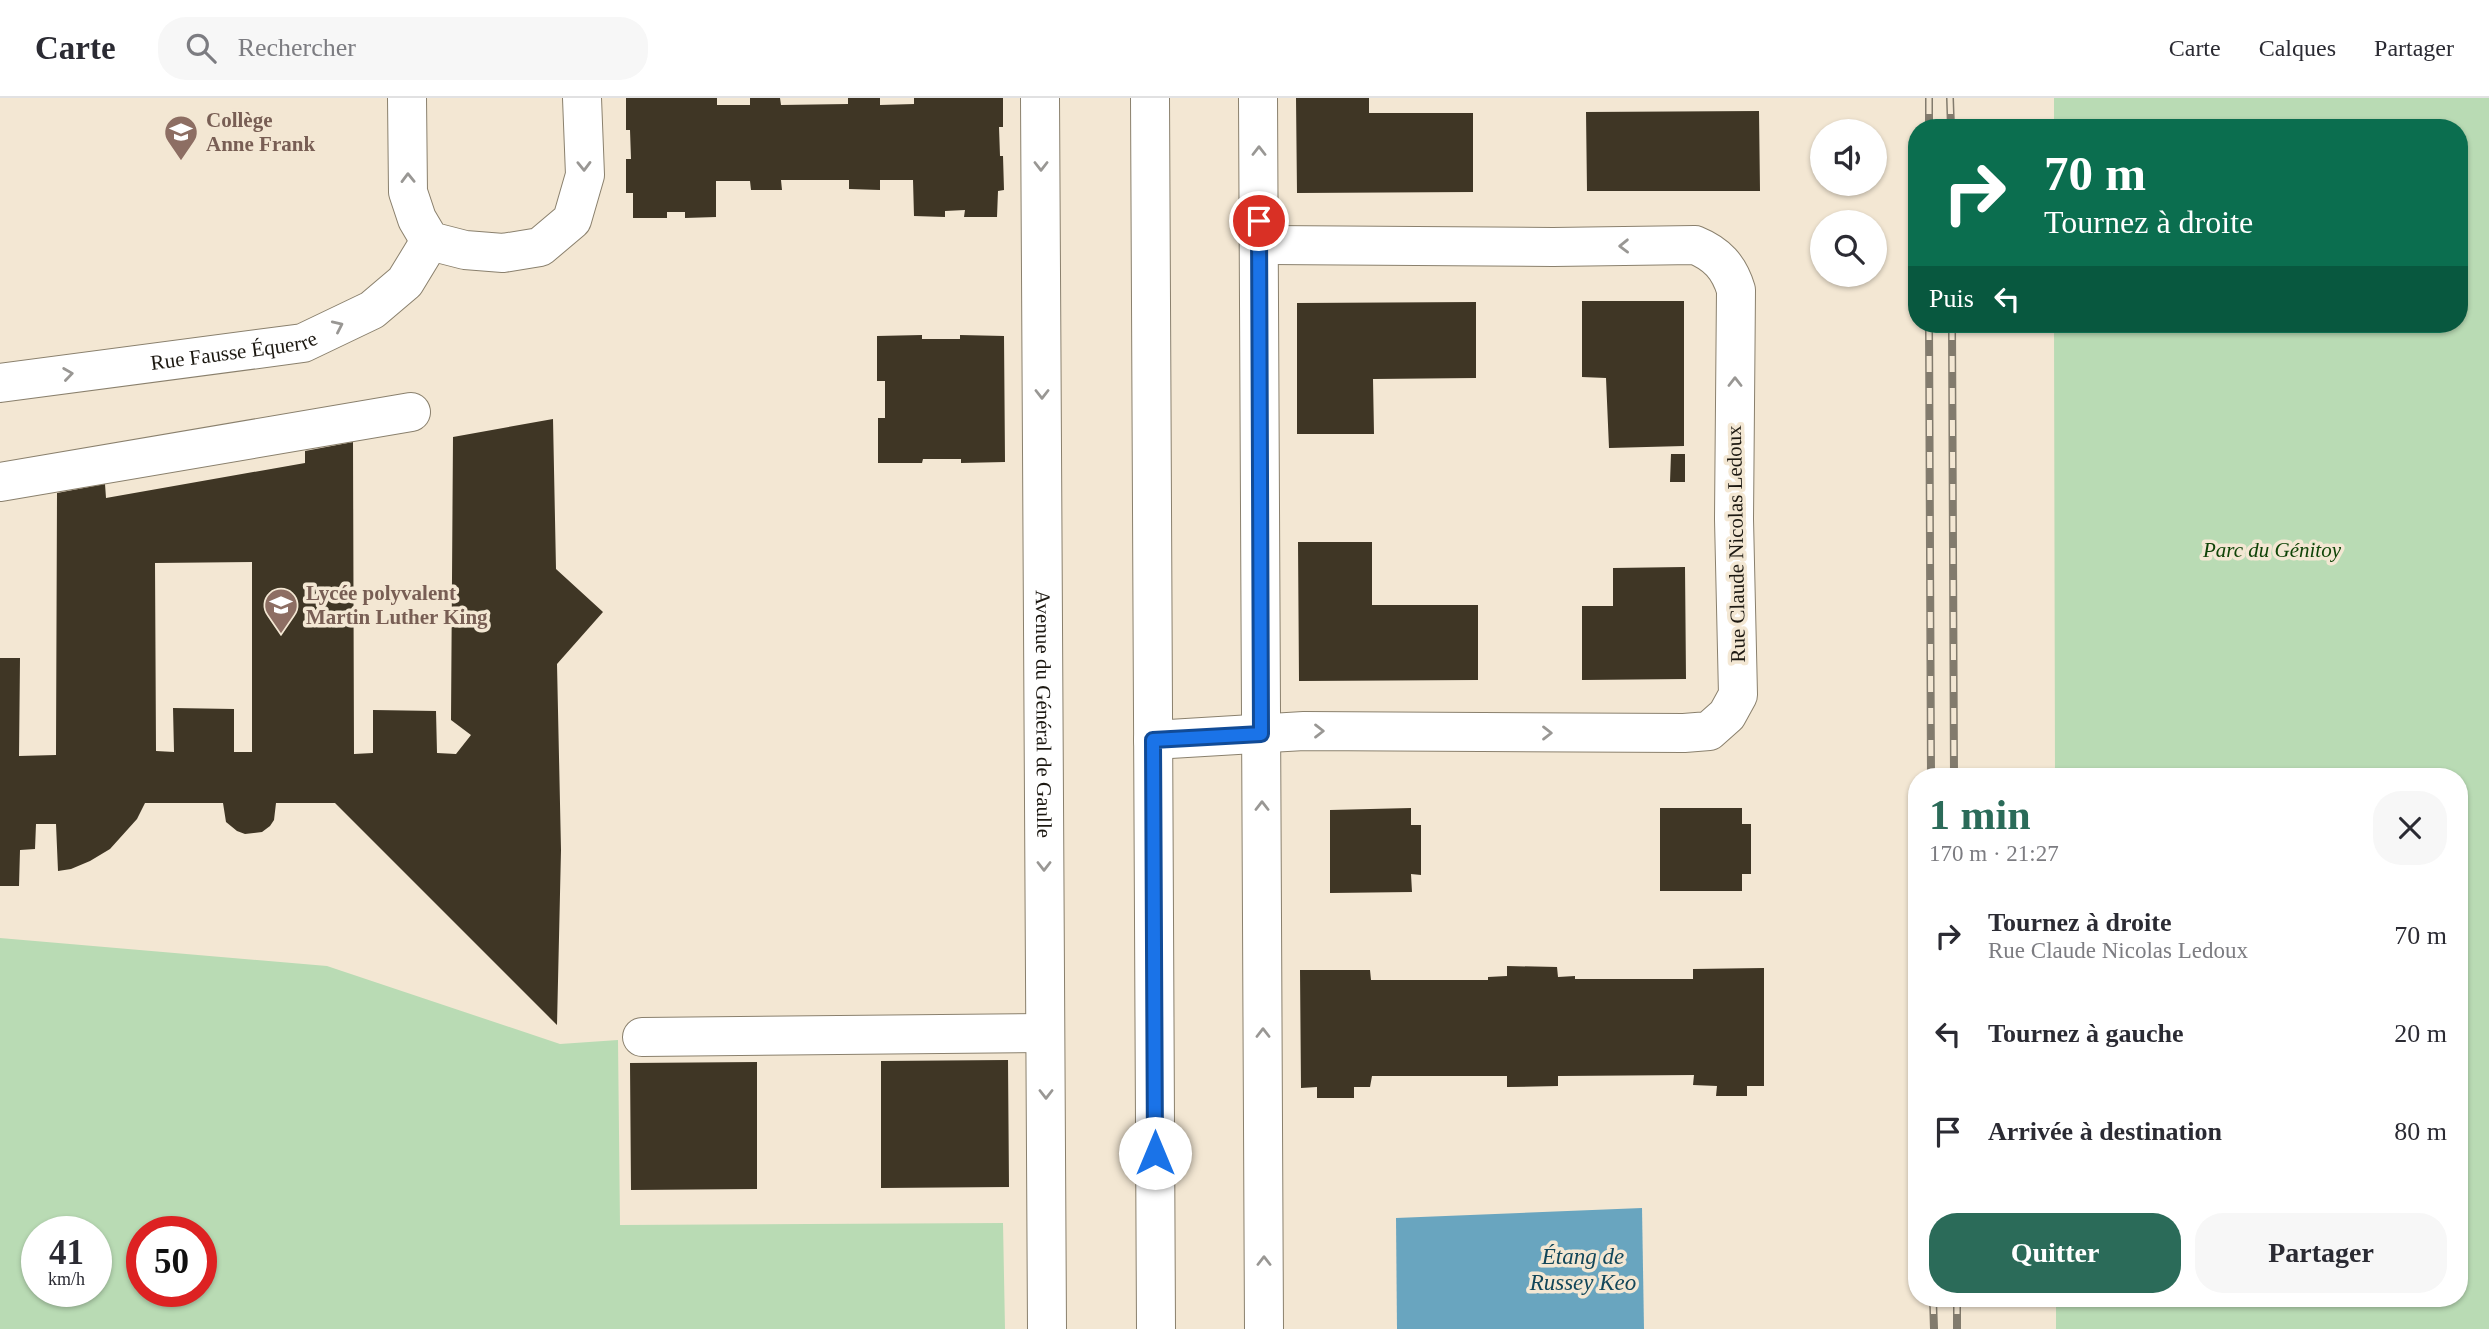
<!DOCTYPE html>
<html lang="fr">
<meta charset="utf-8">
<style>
:root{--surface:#fff;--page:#f7f7f7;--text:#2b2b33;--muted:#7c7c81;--line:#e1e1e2;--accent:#2b6b59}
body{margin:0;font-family:Georgia,serif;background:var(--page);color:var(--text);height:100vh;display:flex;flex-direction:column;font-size:26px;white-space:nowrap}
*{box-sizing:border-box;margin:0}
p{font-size:23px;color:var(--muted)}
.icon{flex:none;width:38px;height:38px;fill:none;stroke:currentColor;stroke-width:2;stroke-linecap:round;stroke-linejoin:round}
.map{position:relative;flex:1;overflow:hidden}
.details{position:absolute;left:1908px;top:670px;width:560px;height:539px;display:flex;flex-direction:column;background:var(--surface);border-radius:28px;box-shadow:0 2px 5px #0004}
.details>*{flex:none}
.hud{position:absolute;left:1908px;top:21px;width:560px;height:214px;border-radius:28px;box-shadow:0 2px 5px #0004;background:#0b6e4f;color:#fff;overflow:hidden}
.fabs{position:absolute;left:1810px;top:21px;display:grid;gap:14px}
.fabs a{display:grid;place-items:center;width:77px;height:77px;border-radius:50%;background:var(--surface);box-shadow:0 2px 5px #0004;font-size:35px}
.speed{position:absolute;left:21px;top:1118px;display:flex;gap:14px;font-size:35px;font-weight:700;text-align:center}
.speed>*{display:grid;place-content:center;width:91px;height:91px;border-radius:50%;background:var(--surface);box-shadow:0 2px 5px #0004;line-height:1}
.speed small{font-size:18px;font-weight:400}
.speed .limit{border:10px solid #d22;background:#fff;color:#111}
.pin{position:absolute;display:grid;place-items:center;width:60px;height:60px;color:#fff;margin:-30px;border:4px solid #fff;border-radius:50%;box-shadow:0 2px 7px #0007}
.me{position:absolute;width:77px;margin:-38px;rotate:0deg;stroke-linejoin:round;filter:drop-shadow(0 0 5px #0008)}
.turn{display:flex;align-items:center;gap:24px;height:147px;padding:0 21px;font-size:32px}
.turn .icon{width:91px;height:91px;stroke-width:2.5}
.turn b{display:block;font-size:49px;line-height:60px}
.then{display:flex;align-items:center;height:66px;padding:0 21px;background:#0003;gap:14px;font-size:26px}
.round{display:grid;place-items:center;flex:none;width:74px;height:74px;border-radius:28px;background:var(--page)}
.head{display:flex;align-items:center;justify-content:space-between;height:119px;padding:0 21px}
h1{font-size:42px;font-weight:800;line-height:52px;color:var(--accent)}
.primary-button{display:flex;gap:14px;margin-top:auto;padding:14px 21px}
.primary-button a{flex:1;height:80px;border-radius:28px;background:var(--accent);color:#fff;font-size:28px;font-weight:800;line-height:80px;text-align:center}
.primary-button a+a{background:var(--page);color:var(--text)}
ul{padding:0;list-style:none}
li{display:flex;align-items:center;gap:21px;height:98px;padding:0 21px}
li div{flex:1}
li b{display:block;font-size:26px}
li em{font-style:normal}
header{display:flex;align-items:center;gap:42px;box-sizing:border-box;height:98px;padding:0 35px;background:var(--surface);border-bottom:2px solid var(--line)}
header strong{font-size:33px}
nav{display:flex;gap:38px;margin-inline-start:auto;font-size:24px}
.search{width:490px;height:63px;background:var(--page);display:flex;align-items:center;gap:18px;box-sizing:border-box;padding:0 24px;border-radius:28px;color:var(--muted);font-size:26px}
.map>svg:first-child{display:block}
.green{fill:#b9dbb4;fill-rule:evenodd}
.water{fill:#69a5bf}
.building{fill:#3f3625;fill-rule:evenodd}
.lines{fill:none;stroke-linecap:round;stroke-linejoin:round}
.minor-casing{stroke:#8a806d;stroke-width:40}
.major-casing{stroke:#8a806d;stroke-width:40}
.minor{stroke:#fff;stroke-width:38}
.major{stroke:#fff;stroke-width:38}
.rail-casing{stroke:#827b6d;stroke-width:8}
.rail{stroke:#f3e7d3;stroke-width:5;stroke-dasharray:16;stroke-linecap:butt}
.oneway{stroke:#999794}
.route-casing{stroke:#114b97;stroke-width:18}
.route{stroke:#1a73e8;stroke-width:12}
.labels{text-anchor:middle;stroke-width:7;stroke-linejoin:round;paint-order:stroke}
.education-label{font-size:21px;font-weight:bold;fill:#785e54;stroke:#f3e7d3;text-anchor:start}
.street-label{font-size:21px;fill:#1c1811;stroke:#f3e7d3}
.park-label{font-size:21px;font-style:italic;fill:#104408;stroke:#f3e7d3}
.water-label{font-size:23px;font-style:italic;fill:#124659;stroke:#f3e7d3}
</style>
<header>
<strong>Carte</strong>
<div class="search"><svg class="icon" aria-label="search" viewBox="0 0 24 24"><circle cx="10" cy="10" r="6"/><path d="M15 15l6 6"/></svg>Rechercher</div>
<nav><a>Carte</a><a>Calques</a><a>Partager</a></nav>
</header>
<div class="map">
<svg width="2489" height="1231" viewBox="0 0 2489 1231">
<rect width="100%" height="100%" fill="#f3e7d3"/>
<!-- green -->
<path class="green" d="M2054 0H2489V1231H2056V1201L2459 1200V679H2055L2054 226H2459V30H2054Z
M0 840 327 868 560 946 618 942 620 1127 1003 1125 1005 1231H0ZM37 1134H96V1194H37ZM142 1134H201V1194H142Z"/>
<!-- water -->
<path class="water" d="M1642 1110 1644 1231H1397L1396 1120Z"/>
<!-- building -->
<path class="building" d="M626 0H717V7H750V0H780L781 7 848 6V0H880V7L914 6V0H1003V29H999L1000 58H1003L1004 92 998 93 997 119H964L965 112 945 113V119L914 118 913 82H880V92L849 91V82H781L782 92H751L750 83H716V119L685 120V114H667V120H633V95H626V61H631L630 32H626Z
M1296 0H1369V15H1473V94L1297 95Z
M1759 13 1760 93H1587L1586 14Z
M1582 203H1684V348L1609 350 1606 280 1582 279Z
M1476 204V280L1373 281 1374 336H1297V205Z
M922 237V241H960V237L1004 238 1005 364 961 365V361H923L922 365H878V320H885V283H877V238Z
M553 321 556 471 603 514 557 566 561 752 557 927 335 705H276L274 722 270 728 262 734 245 736 237 733 226 724 223 705H145L137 721 110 751 90 763 71 771 58 773 56 726H36L35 751 20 752 19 788H0V560H20L19 658 56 657 57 395 105 386 106 400 305 365V353L353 344 354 656 373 655V612L436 613 437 655 456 656 471 637 451 622 453 339ZM252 464V654H234V611L173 610 174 654 156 653 155 465Z
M1671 356H1685V384H1670Z
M1298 444H1372V507H1478V582L1299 583Z
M1685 469 1686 581 1582 582V508H1613V470Z
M1411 710V727H1421V777L1411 776 1412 794 1330 795V712Z
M1660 710H1742V726H1751V776H1742V793H1660Z
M1507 868 1557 869 1558 879 1575 878V881H1693V871L1764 870V988H1747V998H1716L1717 988 1693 987 1694 977 1558 978V988L1507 989V978H1372L1370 989H1354V1000H1317V989L1301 990 1300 872H1370L1371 882H1488V879L1507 878Z
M1008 962 1009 1089 881 1090V963Z
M757 964V1091L631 1092 630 965Z"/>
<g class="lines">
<!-- minor casing -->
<g class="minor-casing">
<g id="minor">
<path d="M407 0 408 94 417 121 430 143 465 152 503 155 540 149 572 122 585 77 582 0"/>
<path id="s1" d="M1040 0 1047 1231"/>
<path d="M1258 0 1264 1231"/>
<path id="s2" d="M0 285 303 245 372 212 405 184 430 143"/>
<path d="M0 384 411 314"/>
<path d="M1153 642 1304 633 1684 635 1709 633 1727 617 1738 597 1734 421 1736 192C1729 169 1717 156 1695 147L1553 149 1259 147"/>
<path d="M642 939 1045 935"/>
</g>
</g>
<!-- major casing -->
<g class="major-casing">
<path id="major" d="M1150 0 1156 1231"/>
</g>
<!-- minor -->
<use href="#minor" class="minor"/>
<!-- major -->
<use href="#major" class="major"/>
<!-- rail casing -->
<g class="rail-casing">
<path id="rail" d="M1929 0V30
M1950 0 1951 30
M1929 226 1931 679
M1952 226 1954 679
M1933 1200 1934 1231
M1957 1200V1231"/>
</g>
<!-- rail -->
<use href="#rail" class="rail"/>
</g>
<!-- one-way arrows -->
<defs><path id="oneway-chevron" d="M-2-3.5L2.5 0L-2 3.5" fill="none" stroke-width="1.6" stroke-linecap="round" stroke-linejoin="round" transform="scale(1.75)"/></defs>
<g class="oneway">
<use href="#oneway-chevron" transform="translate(1259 53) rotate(-90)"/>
<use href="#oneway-chevron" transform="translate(584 68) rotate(89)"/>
<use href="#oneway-chevron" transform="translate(1041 68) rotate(90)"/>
<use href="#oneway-chevron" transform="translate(408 80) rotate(-91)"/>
<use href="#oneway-chevron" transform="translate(1624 148) rotate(179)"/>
<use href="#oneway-chevron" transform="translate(338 228) rotate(-25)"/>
<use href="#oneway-chevron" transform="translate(68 276) rotate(-8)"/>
<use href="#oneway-chevron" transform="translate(1735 284) rotate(-90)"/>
<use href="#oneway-chevron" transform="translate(1042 296) rotate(90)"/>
<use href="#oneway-chevron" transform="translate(1319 633)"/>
<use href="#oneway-chevron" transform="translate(1547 635)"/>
<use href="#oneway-chevron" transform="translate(1262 708) rotate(-90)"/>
<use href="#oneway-chevron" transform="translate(1044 768) rotate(90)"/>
<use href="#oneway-chevron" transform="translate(1263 935) rotate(-90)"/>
<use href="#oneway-chevron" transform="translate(1046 996) rotate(90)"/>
<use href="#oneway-chevron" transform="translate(1264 1163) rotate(-90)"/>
</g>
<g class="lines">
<!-- route casing -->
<g class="route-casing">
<path id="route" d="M1155 1055 1153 642 1261 636 1259 123"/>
</g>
<!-- route -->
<use href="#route" class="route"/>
</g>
<!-- icons -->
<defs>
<g id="school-pin" transform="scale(1.75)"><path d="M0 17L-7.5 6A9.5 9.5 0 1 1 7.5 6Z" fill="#8d6e63" stroke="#f3e7d3"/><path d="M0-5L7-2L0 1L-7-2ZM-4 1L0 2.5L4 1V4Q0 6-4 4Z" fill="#fff"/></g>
</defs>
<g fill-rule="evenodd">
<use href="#school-pin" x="181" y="34"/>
<use href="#school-pin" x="281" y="507"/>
</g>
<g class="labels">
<!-- education labels -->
<g class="education-label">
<text x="206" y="29">Collège<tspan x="206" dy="24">Anne Frank</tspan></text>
<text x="306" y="502">Lycée polyvalent<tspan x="306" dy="24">Martin Luther King</tspan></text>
</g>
<!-- street labels -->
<g class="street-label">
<text dy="7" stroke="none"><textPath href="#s2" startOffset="236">Rue Fausse Équerre</textPath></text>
<text transform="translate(1736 446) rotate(-91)" y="7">Rue Claude Nicolas Ledoux</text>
<text dy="7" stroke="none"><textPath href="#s1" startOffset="616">Avenue du Général de Gaulle</textPath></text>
</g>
<!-- park labels -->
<g class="park-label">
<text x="2272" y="459">Parc du Génitoy</text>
</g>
<!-- water labels -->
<g class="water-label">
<text x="1583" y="1166">Étang de<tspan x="1583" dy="26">Russey Keo</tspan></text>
</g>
</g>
</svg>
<div class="fabs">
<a><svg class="icon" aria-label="sound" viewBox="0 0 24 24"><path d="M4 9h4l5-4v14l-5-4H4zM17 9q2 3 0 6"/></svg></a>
<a><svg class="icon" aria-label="search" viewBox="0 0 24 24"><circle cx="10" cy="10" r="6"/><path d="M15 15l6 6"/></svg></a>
</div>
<div class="speed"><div>41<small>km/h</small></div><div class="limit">50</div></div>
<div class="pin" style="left:1259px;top:123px;background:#d93025"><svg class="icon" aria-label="arrive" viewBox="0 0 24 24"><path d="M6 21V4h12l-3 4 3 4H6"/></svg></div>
<svg class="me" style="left:1155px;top:1055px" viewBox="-20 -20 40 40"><circle r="19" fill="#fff"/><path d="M0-13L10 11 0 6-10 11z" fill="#1a73e8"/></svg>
<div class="hud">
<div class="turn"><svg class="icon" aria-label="right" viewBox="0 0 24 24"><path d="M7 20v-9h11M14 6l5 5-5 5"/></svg><div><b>70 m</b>Tournez à droite</div></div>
<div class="then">Puis<svg class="icon" aria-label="left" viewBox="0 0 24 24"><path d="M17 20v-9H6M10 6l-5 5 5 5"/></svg></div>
</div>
<section class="details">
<div class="head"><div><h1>1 min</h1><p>170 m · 21:27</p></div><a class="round"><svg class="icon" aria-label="close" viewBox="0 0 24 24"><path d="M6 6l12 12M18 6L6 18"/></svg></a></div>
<ul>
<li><svg class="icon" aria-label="right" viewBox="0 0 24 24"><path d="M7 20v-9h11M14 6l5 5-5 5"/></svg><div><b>Tournez à droite</b><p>Rue Claude Nicolas Ledoux</p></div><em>70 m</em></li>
<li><svg class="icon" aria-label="left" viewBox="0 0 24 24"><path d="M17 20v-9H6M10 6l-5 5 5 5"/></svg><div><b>Tournez à gauche</b></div><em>20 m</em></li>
<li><svg class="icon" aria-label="arrive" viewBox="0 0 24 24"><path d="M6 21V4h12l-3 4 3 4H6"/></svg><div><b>Arrivée à destination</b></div><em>80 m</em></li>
</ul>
<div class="primary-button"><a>Quitter</a><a>Partager</a></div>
</section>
</div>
